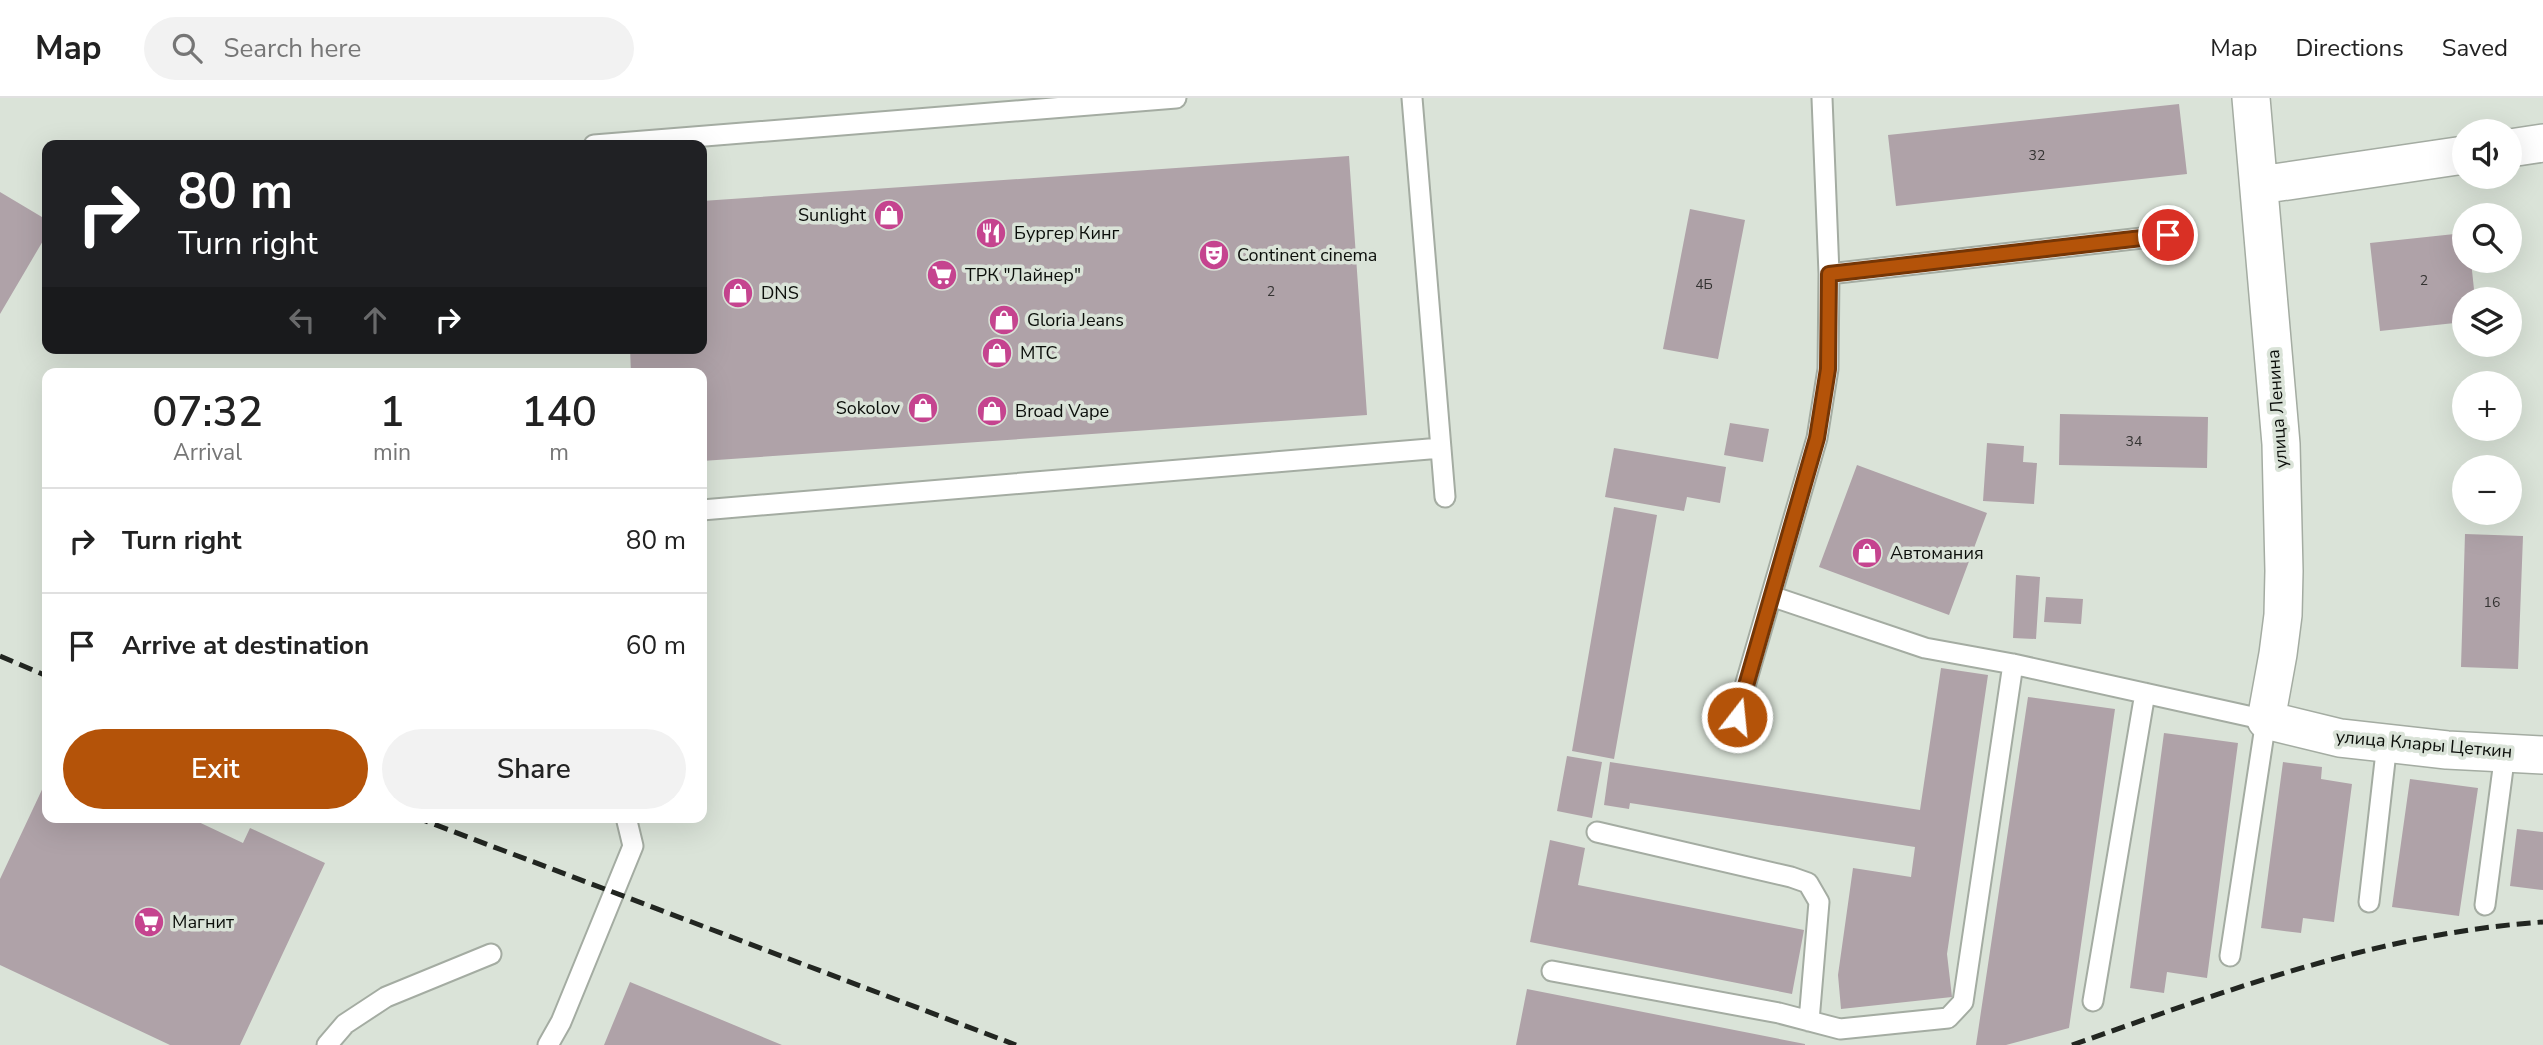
<!DOCTYPE html>
<meta charset="utf-8">
<style>
:root{--surface:#fff;--page:#f2f2f2;--text:#222;--muted:#767676;--line:#e0e0e0;--accent:#b45309}
body{margin:0;font-family:"Nunito Sans",sans-serif;background:var(--page);color:var(--text);height:100vh;display:flex;flex-direction:column;font-size:26px;white-space:nowrap}
*{box-sizing:border-box;margin:0}
p{font-size:23px;color:var(--muted)}
.icon{flex:none;width:38px;height:38px;fill:none;stroke:currentColor;stroke-width:2;stroke-linecap:round;stroke-linejoin:round}
.map{position:relative;flex:1;overflow:hidden}
.panel{position:absolute;left:42px;top:270px;width:665px;height:455px;display:flex;flex-direction:column;background:var(--surface);border-radius:14px;box-shadow:0 7px 28px #0002}
.panel>*{flex:none}
.hud{position:absolute;left:42px;top:42px;width:665px;height:214px;border-radius:14px;box-shadow:0 7px 28px #0002;background:#202124;color:#fff;overflow:hidden}
.fabs{position:absolute;left:2452px;top:21px;display:grid;gap:14px}
.fabs a{display:grid;place-items:center;width:70px;height:70px;border-radius:50%;background:var(--surface);box-shadow:0 7px 28px #0002;font-size:35px}
.pin{position:absolute;display:grid;place-items:center;width:60px;height:60px;color:#fff;margin:-30px;border:4px solid #fff;border-radius:50%;box-shadow:0 2px 7px #0007}
.me{position:absolute;width:77px;margin:-38px;rotate:16deg;stroke-linejoin:round;filter:drop-shadow(0 0 5px #0008)}
.turn{display:flex;align-items:center;gap:24px;height:147px;padding:0 21px;font-size:32px}
.turn .icon{width:91px;height:91px;stroke-width:2.5}
.turn b{display:block;font-size:49px;line-height:60px}
.lanes{display:flex;align-items:center;height:66px;padding:0 21px;background:#0003;justify-content:center;gap:35px;direction:ltr}
.lanes .off{opacity:.35}
.eta{display:flex;justify-content:space-evenly;align-items:center;height:119px;text-align:center}
.eta b{font-size:42px;font-weight:600;line-height:49px}
.cta{display:flex;gap:14px;margin-top:auto;padding:14px 21px}
.cta a{flex:1;height:80px;border-radius:42px;background:var(--accent);color:#fff;font-size:28px;font-weight:600;line-height:80px;text-align:center}
.cta a+a{background:var(--page);color:var(--text)}
ul{padding:0;list-style:none}
li{display:flex;align-items:center;gap:21px;height:105px;padding:0 21px;border-top:2px solid var(--line)}
li div{flex:1}
li b{display:block;font-size:26px}
li em{font-style:normal}
header{display:flex;align-items:center;gap:42px;box-sizing:border-box;height:98px;padding:0 35px;background:var(--surface);border-bottom:2px solid var(--line)}
header strong{font-size:33px}
nav{display:flex;gap:38px;margin-inline-start:auto;font-size:24px}
.search{width:490px;height:63px;background:var(--page);display:flex;align-items:center;gap:18px;box-sizing:border-box;padding:0 24px;border-radius:38px;color:var(--muted);font-size:26px}
.map>svg:first-child{display:block}
.building{fill:#afa2a8}
.lines{fill:none;stroke-linecap:round;stroke-linejoin:round}
.service-casing{stroke:#a4aca2;stroke-width:23}
.minor-casing{stroke:#a4aca2;stroke-width:40}
.service{stroke:#fff;stroke-width:19}
.minor{stroke:#fff;stroke-width:37}
.rail{stroke:#222621;stroke-width:5;stroke-dasharray:14 7;stroke-linecap:butt}
.route-casing{stroke:#753606;stroke-width:18}
.route{stroke:#b45309;stroke-width:12}
.labels{text-anchor:middle;stroke-width:7;stroke-linejoin:round;paint-order:stroke}
.number-label{font-size:14px;fill:#343332}
.poi-label{font-size:18px;fill:#0b0e0a;stroke:#dae3d8;text-anchor:start}
.street-label{font-size:18px;fill:#0b0e0a;stroke:#dae3d8}
</style>
<header>
<strong>Map</strong>
<div class="search"><svg class="icon" aria-label="search" viewBox="0 0 24 24"><circle cx="10" cy="10" r="6"/><path d="M15 15l6 6"/></svg>Search here</div>
<nav><a>Map</a><a>Directions</a><a>Saved</a></nav>
</header>
<div class="map">
<svg width="2543" height="947" viewBox="0 0 2543 947">
<rect width="100%" height="100%" fill="#dae3d8"/>
<!-- building -->
<path class="building" d="M2179 6 2187 76 1896 108 1888 37Z
M1349 58 1367 317 702 363V275H631L630 250H702V103Z
M0 94 47 122V136L0 216Z
M1690 111 1745 122 1718 261 1663 251Z
M2464 135V163H2471L2475 201H2464V224L2380 233 2370 145Z
M2060 316 2208 319 2207 370 2059 367Z
M1730 325 1769 331 1763 364 1724 357Z
M1987 345 2024 348 2023 364 2037 365 2034 406 1983 403Z
M1614 350 1726 369 1720 405 1687 399 1684 413 1605 399Z
M1857 367 1987 415 1949 517 1819 469Z
M1614 409 1657 417 1614 661 1572 653Z
M2465 436 2523 438 2518 571 2461 569Z
M2016 477 2040 479 2036 541 2013 540Z
M2046 499 2083 501 2081 526 2044 524Z
M1941 570 1988 577 1947 856 1952 899 1841 911 1838 877 1853 770 1911 779 1915 749 1630 705 1629 711 1604 707 1610 664 1920 712Z
M2028 599 2115 611 2069 930 2006 947H1976Z
M2164 635 2238 645 2207 880 2167 874 2164 895 2130 890Z
M1567 658 1602 664 1592 720 1557 713Z
M2283 664 2322 669 2321 681 2352 686 2334 824 2303 820 2301 835 2261 830Z
M47 681V719H188L243 745 250 730 325 765 240 947H170L0 867V781Z
M2410 681 2478 690 2459 818 2392 809Z
M2517 731 2543 734V792L2510 788Z
M1550 742 1585 750 1578 787 1804 832 1792 896 1530 844Z
M630 884 698 912 782 947H604Z
M1527 891 1805 946V947H1516Z"/>
<g class="lines">
<!-- service casing -->
<g class="service-casing">
<path id="service" d="M1412 0 1445 399
M594 47 1176 0
M1829 176 2168 137
M702 412 1441 350
M1771 498 1925 550 2013 566 2266 622 2230 858
M1736 619 1817 340 1828 271 1829 176 1822 0
M1597 734 1791 779 1808 785 1819 804 1809 923
M2369 804 2387 645
M2485 807 2505 655
M1552 873 1779 915 1840 931 1948 920 1963 904 2013 566
M2093 903 2145 595
M327 947 345 926 386 899 491 856
M548 947 561 924 633 748 626 719"/>
</g>
<!-- minor casing -->
<g class="minor-casing">
<path id="minor" d="M2251 0 2281 346 2284 473 2283 517 2278 556 2266 622 2340 640 2447 652 2543 657
M2510 50 2543 45
M2260 87 2464 57"/>
</g>
<!-- service -->
<use href="#service" class="service"/>
<!-- minor -->
<use href="#minor" class="minor"/>
<!-- rail -->
<path class="rail" d="M0 558 47 578
M415 719 1016 947
M2072 947C2226 893 2379 835 2543 824"/>
</g>
<g class="lines">
<!-- route casing -->
<g class="route-casing">
<path id="route" d="M1737 619 1817 340 1828 271 1829 176 2168 137"/>
</g>
<!-- route -->
<use href="#route" class="route"/>
</g>
<!-- icons -->
<defs>
<g id="shop-disc" transform="scale(1.575)"><circle r="9.5" fill="#c5448f" stroke="#dae3d8"/><path d="M-5-2.5h2.3a2.7 3.5 0 0 1 5.4 0H5L5.5 6h-11ZM-1.5-2.5h3a1.5 2.3 0 0 0-3 0Z" fill="#fff"/></g>
<g id="restaurant-disc" transform="scale(1.575)"><circle r="9.5" fill="#c5448f" stroke="#dae3d8"/><path d="M-5-6h1v4h1v-4h1v4h1v-4h1v5L-1.5 .5V6h-2V.5L-5-1ZM5-6V6H3V1.5H1.5Q1.5-4 5-6Z" fill="#fff"/></g>
<g id="theatre-disc" transform="scale(1.575)"><circle r="9.5" fill="#c5448f" stroke="#dae3d8"/><path d="M-5-5.5Q0-4 5-5.5V0Q5 5 0 6Q-5 5-5 0ZM-3.3-2.5H-1v1.5H-3.3ZM1-2.5H3.3v1.5H1ZM-2.8 1Q0 5.5 2.8 1Z" fill="#fff"/></g>
<g id="supermarket-disc" transform="scale(1.575)"><circle r="9.5" fill="#c5448f" stroke="#dae3d8"/><path d="M-6-5.5h2.5l.6 2H6L4.5 2H-2.5L-4.4-4H-6ZM-1.5 3.2a1.3 1.3 0 1 0 .1 0ZM3 3.2a1.3 1.3 0 1 0 .1 0Z" fill="#fff"/></g>
</defs>
<g fill-rule="evenodd">
<use href="#shop-disc" x="889" y="117"/>
<use href="#restaurant-disc" x="991" y="135"/>
<use href="#theatre-disc" x="1214" y="157"/>
<use href="#supermarket-disc" x="942" y="177"/>
<use href="#shop-disc" x="738" y="195"/>
<use href="#shop-disc" x="1004" y="222"/>
<use href="#shop-disc" x="997" y="255"/>
<use href="#shop-disc" x="923" y="310"/>
<use href="#shop-disc" x="992" y="313"/>
<use href="#shop-disc" x="1867" y="455"/>
<use href="#supermarket-disc" x="149" y="824"/>
</g>
<g class="labels">
<!-- number labels -->
<g class="number-label">
<text x="2037" y="62">32</text>
<text x="2424" y="187">2</text>
<text x="1704" y="191">4Б</text>
<text x="1271" y="198">2</text>
<text x="2134" y="348">34</text>
<text x="2492" y="509">16</text>
</g>
<!-- poi labels -->
<g class="poi-label">
<text x="866" y="123" text-anchor="end">Sunlight</text>
<text x="1014" y="141">Бургер Кинг</text>
<text x="1237" y="163">Continent cinema</text>
<text x="965" y="183">ТРК "Лайнер"</text>
<text x="761" y="201">DNS</text>
<text x="1027" y="228">Gloria Jeans</text>
<text x="1020" y="261">МТС</text>
<text x="900" y="316" text-anchor="end">Sokolov</text>
<text x="1015" y="319">Broad Vape</text>
<text x="1890" y="461">Автомания</text>
<text x="172" y="830">Магнит</text>
</g>
<!-- street labels -->
<g class="street-label">
<text transform="translate(2277 311) rotate(-94)" y="6">улица Ленина</text>
<text transform="translate(2424 646) rotate(5)" y="6">улица Клары Цеткин</text>
</g>
</g>
</svg>
<div class="fabs">
<a><svg class="icon" aria-label="sound" viewBox="0 0 24 24"><path d="M4 9h4l5-4v14l-5-4H4zM17 9q2 3 0 6"/></svg></a>
<a><svg class="icon" aria-label="search" viewBox="0 0 24 24"><circle cx="10" cy="10" r="6"/><path d="M15 15l6 6"/></svg></a>
<a><svg class="icon" aria-label="layers" viewBox="0 0 24 24"><path d="M12 4l9 5-9 5-9-5zM3 14l9 5 9-5"/></svg></a>
<a>+</a>
<a>−</a>
</div>
<div class="pin" style="left:2168px;top:137px;background:#d93025"><svg class="icon" aria-label="arrive" viewBox="0 0 24 24"><path d="M6 21V4h12l-3 4 3 4H6"/></svg></div>
<svg class="me" style="left:1737px;top:619px" viewBox="-20 -20 40 40"><circle r="17" fill="#b45309" stroke="#fff" stroke-width="3"/><path d="M0-11L8 9 0 5-8 9z" fill="#fff"/></svg>
<div class="hud">
<div class="turn"><svg class="icon" aria-label="right" viewBox="0 0 24 24"><path d="M7 20v-9h11M14 6l5 5-5 5"/></svg><div><b>80 m</b>Turn right</div></div>
<div class="lanes"><svg class="icon off" aria-label="left" viewBox="0 0 24 24"><path d="M17 20v-9H6M10 6l-5 5 5 5"/></svg><svg class="icon off" aria-label="ahead" viewBox="0 0 24 24"><path d="M12 20V5M6 11l6-6 6 6"/></svg><svg class="icon" aria-label="right" viewBox="0 0 24 24"><path d="M7 20v-9h11M14 6l5 5-5 5"/></svg></div>
</div>
<section class="panel">
<div class="eta">
<div><b>07:32</b><p>Arrival</p></div>
<div><b>1</b><p>min</p></div>
<div><b>140</b><p>m</p></div>
</div>
<ul>
<li><svg class="icon" aria-label="right" viewBox="0 0 24 24"><path d="M7 20v-9h11M14 6l5 5-5 5"/></svg><div><b>Turn right</b></div><em>80 m</em></li>
<li><svg class="icon" aria-label="arrive" viewBox="0 0 24 24"><path d="M6 21V4h12l-3 4 3 4H6"/></svg><div><b>Arrive at destination</b></div><em>60 m</em></li>
</ul>
<div class="cta"><a>Exit</a><a>Share</a></div>
</section>
</div>
